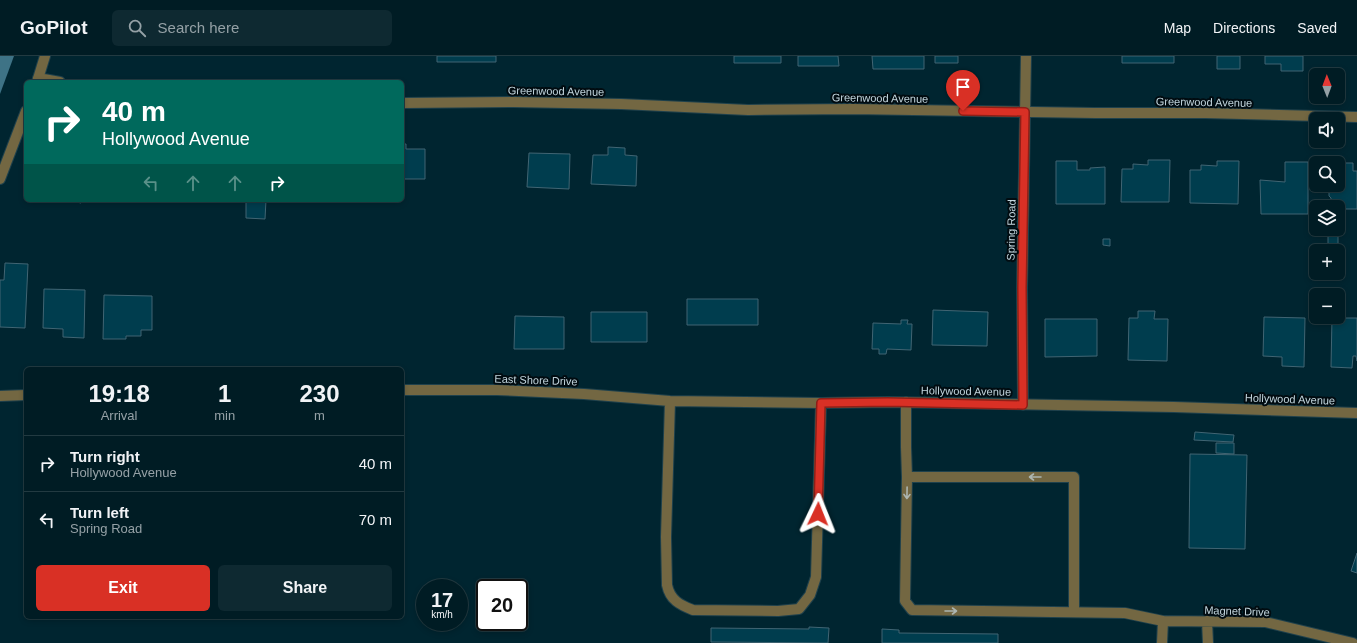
<!DOCTYPE html>
<meta charset="utf-8">
<style>
:root{--surface:#001c24;--page:#0e2931;--text:#f1f3f6;--muted:#95a1a6;--line:#223a41;--accent:#d93025}
body{margin:0;font-family:Helvetica,sans-serif;background:var(--page);color:var(--text);height:100vh;display:flex;flex-direction:column;font-size:15px;white-space:nowrap}
*{box-sizing:border-box;margin:0}
p{font-size:13px;color:var(--muted)}
.icon{flex:none;width:22px;height:22px;fill:none;stroke:currentColor;stroke-width:2;stroke-linecap:round;stroke-linejoin:round}
.map{position:relative;flex:1;overflow:hidden}
.panel{position:absolute;left:24px;top:311px;width:380px;height:252px;display:flex;flex-direction:column;background:var(--surface);border-radius:6px;box-shadow:0 2px 6px #0003,0 0 0 1px var(--line)}
.panel>*{flex:none}
.banner{position:absolute;left:24px;top:24px;width:380px;height:122px;border-radius:6px;box-shadow:0 2px 6px #0003,0 0 0 1px var(--line);background:#00695c;color:#fff;overflow:hidden}
.needle{width:26px;rotate:359deg}
.fabs{position:absolute;left:1309px;top:12px;display:grid;gap:8px}
.fabs a{display:grid;place-items:center;width:36px;height:36px;border-radius:6px;background:var(--surface);box-shadow:0 2px 6px #0003,0 0 0 1px var(--line);font-size:20px}
.speed{position:absolute;left:416px;top:523px;display:flex;gap:8px;font-size:20px;font-weight:700;text-align:center}
.speed>*{display:grid;place-content:center;width:52px;height:52px;border-radius:50%;background:var(--surface);box-shadow:0 2px 6px #0003,0 0 0 1px var(--line);line-height:1}
.speed small{font-size:10px;font-weight:400}
.speed .limit{border:2px solid #111;border-radius:6px;background:#fff;color:#111}
.pin{position:absolute;display:grid;place-items:center;width:34px;height:34px;color:#fff;margin:-41px -17px;border-radius:50% 50% 50% 0;rotate:-45deg;box-shadow:0 0 4px #0007}
.pin .icon{rotate:45deg}
.me{position:absolute;width:44px;margin:-22px;rotate:2deg;stroke-linejoin:round;filter:drop-shadow(0 0 3px #0008)}
.turn{display:flex;align-items:center;gap:14px;height:84px;padding:0 12px;font-size:18px}
.turn .icon{width:52px;height:52px;stroke-width:2.5}
.turn b{display:block;font-size:28px;line-height:34px}
.lanes{display:flex;align-items:center;height:38px;padding:0 12px;background:#0003;justify-content:center;gap:20px;direction:ltr}
.lanes .off{opacity:.35}
.eta{display:flex;justify-content:space-evenly;align-items:center;height:68px;text-align:center}
.eta b{font-size:24px;font-weight:700;line-height:28px}
.primary-button{display:flex;gap:8px;margin-top:auto;padding:8px 12px}
.primary-button a{flex:1;height:46px;border-radius:6px;background:var(--accent);color:#fff;font-size:16px;font-weight:700;line-height:46px;text-align:center}
.primary-button a+a{background:var(--page);color:var(--text)}
ul{padding:0;list-style:none}
li{display:flex;align-items:center;gap:12px;height:56px;padding:0 12px;border-top:1px solid var(--line)}
li div{flex:1}
li b{display:block;font-size:15px}
li em{font-style:normal}
header{display:flex;align-items:center;gap:24px;box-sizing:border-box;height:56px;padding:0 20px;background:var(--surface);border-bottom:1px solid var(--line)}
header strong{font-size:19px}
nav{display:flex;gap:22px;margin-inline-start:auto;font-size:14px}
.search{width:280px;height:36px;background:var(--page);display:flex;align-items:center;gap:10px;box-sizing:border-box;padding:0 14px;border-radius:6px;color:var(--muted);font-size:15px}
.map>svg:first-child{display:block}
.water{fill:#3e7386}
.building{fill:#003d4e;stroke:#416573}
.lines{fill:none;stroke-linecap:round;stroke-linejoin:round}
.minor-casing{stroke:#1f414c;stroke-width:12}
.minor{stroke:#736742;stroke-width:10}
.oneway{stroke:#acb5b0}
.route-casing{stroke:#8d1f18;stroke-width:10}
.route{stroke:#d93025;stroke-width:7}
.labels{text-anchor:middle;stroke-width:4;stroke-linejoin:round;paint-order:stroke}
.street-label{font-size:11px;fill:#c4d7df;stroke:#010c11}
</style>
<header>
<strong>GoPilot</strong>
<div class="search"><svg class="icon" aria-label="search" viewBox="0 0 24 24"><circle cx="10" cy="10" r="6"/><path d="M15 15l6 6"/></svg>Search here</div>
<nav><a>Map</a><a>Directions</a><a>Saved</a></nav>
</header>
<div class="map">
<svg width="1357" height="587" viewBox="0 0 1357 587">
<rect width="100%" height="100%" fill="#002530"/>
<!-- water -->
<path class="water" d="M0 0H14L0 38Z"/>
<!-- building -->
<path class="building" d="M437 0H496V6H437Z
M734 0H781V7H734Z
M798 0H838L839 10H798Z
M872 0H924V13H873Z
M935 0H958V7H935Z
M1122 0H1174V7H1122Z
M1217 0H1240V13H1217Z
M1265 0H1303V15H1281V8H1265Z
M402 88H406V93H425V123H402Z
M608 91 625 92V99L637 100 636 130 591 128 593 99H608Z
M529 97 570 98 569 133 527 131Z
M1148 104H1170L1169 146H1121L1122 113H1133V108L1148 109Z
M1056 105H1077V114H1090V112L1105 111V148H1056Z
M1217 105H1239L1238 148 1190 147V114H1201V109L1217 110Z
M1285 106H1308V158H1261L1260 124 1285 126Z
M1338 107H1353V115H1357V153H1338V151H1331V142L1329 140V134L1331 133V129H1338Z
M61 144H82L81 147 69 144 68 146Z
M246 144H266L265 163 246 162Z
M1328 176H1338V191H1328Z
M1103 183H1110V190L1103 189Z
M5 207 28 208 25 272 0 271V224H4Z
M44 233 85 234 84 282 63 281V273L43 272Z
M104 239 152 240V274H141V280H126V283H103Z
M687 243H758V269H687Z
M933 254 988 256 987 290 932 289Z
M1138 255H1155L1154 263H1168L1167 305 1128 304 1129 262H1138Z
M591 256H647V286H591Z
M515 260 564 261V293H514Z
M1264 261 1305 262 1304 311 1282 310V301L1263 300Z
M1332 262H1357V305L1356 300H1353L1352 312 1331 311Z
M1045 263H1097V300L1045 301Z
M901 264H908L907 268H912L911 294 887 293 886 298H879V293H872L873 267 901 268Z
M1195 376 1234 379 1233 386 1194 384Z
M1216 387H1234V398L1216 397Z
M1190 398 1247 399 1245 493 1189 492Z
M1357 497V517L1351 515Z
M809 571 829 572 828 587 711 586V572L809 573Z
M882 573 899 574V577L998 578V587H882Z"/>
<g class="lines">
<!-- minor casing -->
<g class="minor-casing">
<path id="minor" d="M38 22 60 26
M37 26 45 0
M402 47 513 46 621 48 748 54 853 53 1095 57H1205L1357 61
M0 123 26 55
M402 334H497L584 338 670 345 821 347 888 346 1174 351 1357 357
M0 340 26 339
M670 345 666 481 667 529C670 544 680 549 693 554L778 555 799 553 810 539 816 521 821 347
M906 346V391L907 421
M1023 349 1022 232 1026 0
M1074 556V421H907L905 545 912 554 1125 557 1163 565
M1207 565 1208 587
M1162 587 1163 565 1265 566 1353 587"/>
</g>
<!-- minor -->
<use href="#minor" class="minor"/>
</g>
<!-- one-way arrows -->
<defs><path id="oneway-shaft" d="M-6 0H5M1.5-3L5.5 0L1.5 3" fill="none" stroke-width="1.6" stroke-linecap="round" stroke-linejoin="round"/></defs>
<g class="oneway">
<use href="#oneway-shaft" transform="translate(1035 421) rotate(-180)"/>
<use href="#oneway-shaft" transform="translate(907 437) rotate(91)"/>
<use href="#oneway-shaft" transform="translate(951 555)"/>
</g>
<g class="lines">
<!-- route casing -->
<g class="route-casing">
<path id="route" d="M818 458 821 347 888 346 1023 349 1022 232 1025 56 963 55"/>
</g>
<!-- route -->
<use href="#route" class="route"/>
</g>
<g class="labels">
<!-- street labels -->
<g class="street-label">
<text transform="translate(556 35) rotate(1)" y="4">Greenwood Avenue</text>
<text transform="translate(880 42) rotate(1)" y="4">Greenwood Avenue</text>
<text transform="translate(1204 46) rotate(1)" y="4">Greenwood Avenue</text>
<text transform="translate(1011 174) rotate(-89)" y="4">Spring Road</text>
<text transform="translate(536 324) rotate(2)" y="4">East Shore Drive</text>
<text transform="translate(966 335) rotate(1)" y="4">Hollywood Avenue</text>
<text transform="translate(1290 343) rotate(2)" y="4">Hollywood Avenue</text>
<text transform="translate(1237 555) rotate(2)" y="4">Magnet Drive</text>
</g>
</g>
</svg>
<div class="fabs">
<a><svg class="needle" viewBox="-14 -14 28 28"><path d="M0-13l5 13h-10z" fill="#e53935"/><path d="M0 13l5-13h-10z" fill="#95a1a6"/></svg></a>
<a><svg class="icon" aria-label="sound" viewBox="0 0 24 24"><path d="M4 9h4l5-4v14l-5-4H4zM17 9q2 3 0 6"/></svg></a>
<a><svg class="icon" aria-label="search" viewBox="0 0 24 24"><circle cx="10" cy="10" r="6"/><path d="M15 15l6 6"/></svg></a>
<a><svg class="icon" aria-label="layers" viewBox="0 0 24 24"><path d="M12 4l9 5-9 5-9-5zM3 14l9 5 9-5"/></svg></a>
<a>+</a>
<a>−</a>
</div>
<div class="speed"><div>17<small>km/h</small></div><div class="limit">20</div></div>
<div class="pin" style="left:963px;top:55px;background:#d93025"><svg class="icon" aria-label="arrive" viewBox="0 0 24 24"><path d="M6 21V4h12l-3 4 3 4H6"/></svg></div>
<svg class="me" style="left:818px;top:458px" viewBox="-20 -20 40 40"><path d="M0-17L14 15 0 8-14 15z" fill="#d93025" stroke="#fff" stroke-width="4"/></svg>
<div class="banner">
<div class="turn"><svg class="icon" aria-label="right" viewBox="0 0 24 24"><path d="M7 20v-9h11M14 6l5 5-5 5"/></svg><div><b>40 m</b>Hollywood Avenue</div></div>
<div class="lanes"><svg class="icon off" aria-label="left" viewBox="0 0 24 24"><path d="M17 20v-9H6M10 6l-5 5 5 5"/></svg><svg class="icon off" aria-label="ahead" viewBox="0 0 24 24"><path d="M12 20V5M6 11l6-6 6 6"/></svg><svg class="icon off" aria-label="ahead" viewBox="0 0 24 24"><path d="M12 20V5M6 11l6-6 6 6"/></svg><svg class="icon" aria-label="right" viewBox="0 0 24 24"><path d="M7 20v-9h11M14 6l5 5-5 5"/></svg></div>
</div>
<section class="panel">
<div class="eta">
<div><b>19:18</b><p>Arrival</p></div>
<div><b>1</b><p>min</p></div>
<div><b>230</b><p>m</p></div>
</div>
<ul>
<li><svg class="icon" aria-label="right" viewBox="0 0 24 24"><path d="M7 20v-9h11M14 6l5 5-5 5"/></svg><div><b>Turn right</b><p>Hollywood Avenue</p></div><em>40 m</em></li>
<li><svg class="icon" aria-label="left" viewBox="0 0 24 24"><path d="M17 20v-9H6M10 6l-5 5 5 5"/></svg><div><b>Turn left</b><p>Spring Road</p></div><em>70 m</em></li>
</ul>
<div class="primary-button"><a>Exit</a><a>Share</a></div>
</section>
</div>
